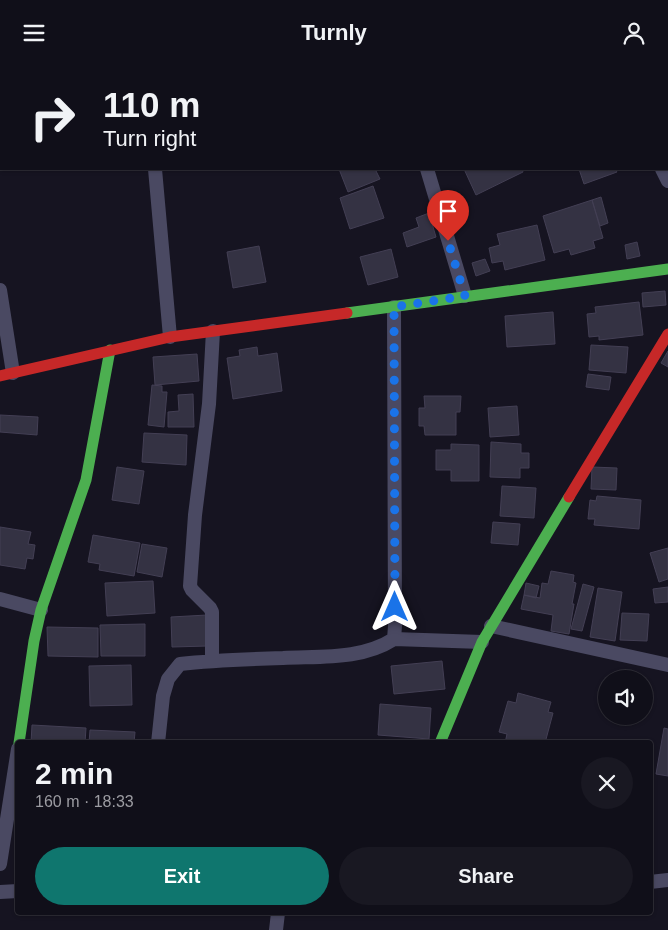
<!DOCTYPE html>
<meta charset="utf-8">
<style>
:root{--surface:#100f19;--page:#191822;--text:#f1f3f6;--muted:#9c9ca2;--line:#302f38;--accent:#0f766e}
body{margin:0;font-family:Helvetica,sans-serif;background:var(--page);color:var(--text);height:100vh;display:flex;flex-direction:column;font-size:19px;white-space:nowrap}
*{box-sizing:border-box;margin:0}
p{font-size:16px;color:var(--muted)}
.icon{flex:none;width:28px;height:28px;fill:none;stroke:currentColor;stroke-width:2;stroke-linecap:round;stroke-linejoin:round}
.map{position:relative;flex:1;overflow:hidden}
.panel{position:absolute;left:15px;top:675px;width:638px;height:175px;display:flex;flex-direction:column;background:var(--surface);border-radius:5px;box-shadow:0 1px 4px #0004,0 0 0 1px var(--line)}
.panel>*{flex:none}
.hud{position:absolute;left:0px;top:0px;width:669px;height:105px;box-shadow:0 1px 4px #0004,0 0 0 1px var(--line);background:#100f19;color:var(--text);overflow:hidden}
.tools{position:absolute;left:598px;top:605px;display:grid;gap:10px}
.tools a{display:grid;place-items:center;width:55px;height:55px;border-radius:50%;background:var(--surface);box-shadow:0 1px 4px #0004,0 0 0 1px var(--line);font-size:25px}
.pin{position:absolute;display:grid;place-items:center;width:42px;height:42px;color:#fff;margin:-51px -21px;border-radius:50% 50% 50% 0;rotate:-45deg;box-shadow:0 0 5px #0007}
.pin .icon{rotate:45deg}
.me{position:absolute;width:55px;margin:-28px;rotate:0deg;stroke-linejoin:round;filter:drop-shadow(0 0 4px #0008)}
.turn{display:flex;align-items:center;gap:18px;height:105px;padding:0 20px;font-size:22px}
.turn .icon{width:65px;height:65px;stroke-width:2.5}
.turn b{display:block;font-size:35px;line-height:42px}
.round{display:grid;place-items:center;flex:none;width:52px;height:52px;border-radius:26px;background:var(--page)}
.overview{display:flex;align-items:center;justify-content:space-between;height:85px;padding:0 20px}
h1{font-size:30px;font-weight:800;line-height:38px}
.button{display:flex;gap:10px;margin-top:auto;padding:10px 20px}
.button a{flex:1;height:58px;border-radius:30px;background:var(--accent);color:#fff;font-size:20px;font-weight:800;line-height:58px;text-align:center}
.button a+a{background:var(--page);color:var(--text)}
header{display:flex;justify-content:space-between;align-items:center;height:65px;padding:0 20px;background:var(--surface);font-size:22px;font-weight:800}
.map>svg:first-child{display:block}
.building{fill:#343243;stroke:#433f54}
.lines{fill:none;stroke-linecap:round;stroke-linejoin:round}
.street{stroke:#4a4962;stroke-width:14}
.fast{stroke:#4caf50;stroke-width:11}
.jam{stroke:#c62828;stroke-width:11}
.route{stroke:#1a73e8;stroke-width:9;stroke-dasharray:0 16.2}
</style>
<header><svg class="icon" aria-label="menu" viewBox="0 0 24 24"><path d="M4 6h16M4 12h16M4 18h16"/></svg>Turnly<svg class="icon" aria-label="person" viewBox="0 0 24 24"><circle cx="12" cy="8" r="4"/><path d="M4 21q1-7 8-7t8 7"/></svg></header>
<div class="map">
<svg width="668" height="865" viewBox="0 0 668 865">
<rect width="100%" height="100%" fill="#161421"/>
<!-- building -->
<path class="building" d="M184 0H216L181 1Z
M225 0H253V1H225Z
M265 0H291V1H265Z
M295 0H330V1H296Z
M413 0H458V1H413Z
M460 0H488V1H461Z
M339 104H382L376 106 380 114 348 127Z
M464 104H522L523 107 476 130Z
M579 104H615L617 107 584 119Z
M373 121 384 153 350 164 340 133Z
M601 132 608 158 600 161 592 135Z
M592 135 603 173 593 176 595 183 571 190 569 184 554 188 543 151Z
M429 148 436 172 407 182 403 168 419 162 416 153Z
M537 160 545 195 505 205 503 196 492 198 489 183 500 180 497 169Z
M637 177 640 191 627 194 625 180Z
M259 181 266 217 233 223 227 187Z
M391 184 398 212 368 220 360 192Z
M485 194 490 206 476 211 472 198Z
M665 226 666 240 643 242 642 228Z
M639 237 643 270 599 275V271L589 272 587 249 596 248 595 242Z
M553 247 555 279 507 282 505 251Z
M591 280 628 282 626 308 589 305Z
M257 282 258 291 277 288 282 326 233 334 227 293 240 291 239 285Z
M668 286V302L661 298Z
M197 289 199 316 155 320 153 292Z
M588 309 611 312 609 325 586 322Z
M152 320 162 321V327H167L164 362 148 360Z
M193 329 194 362H168V347L179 346 178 330Z
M424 331H461L460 347H456V370H425L424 361H419V343H425Z
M517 341 519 370 490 372 488 343Z
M0 350 38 352 37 370 0 367Z
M144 368 187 370 186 400 142 397Z
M491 377 521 379V388H529V403H520V413L490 412Z
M451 379 479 380V416H451V405H436V385H451Z
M117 402 144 406 139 439 112 435Z
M592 402 617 403 616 425 591 424Z
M502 421 536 423 534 453 500 451Z
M597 431 641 435 639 464 594 460 595 454H588L590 435 596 436Z
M493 457 520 459 518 480 491 478Z
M0 462 31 467 28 479 35 480 33 494 27 493 25 504 0 500Z
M93 470 140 478 134 511 99 505 100 499 88 497Z
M142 479 167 483 162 512 137 507Z
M668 483V514L659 517 650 488Z
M551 506 574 510 573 517 576 518 572 539H574L569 569 551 566 553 550 521 544 524 530 540 533 542 518 548 519Z
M153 516 155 548 107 551 105 518Z
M526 518 539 521 536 533 524 530Z
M583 519 594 522 582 566 571 564Z
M668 522V537L655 538 653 524Z
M598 523 622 527 615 576 590 572Z
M622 548 649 549 647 576 620 575Z
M207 550 208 581 172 582 171 552Z
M145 559V591H101L100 560Z
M47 562 98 563V592L48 591Z
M442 596 445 624 394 629 391 601Z
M131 600 132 640 90 641 89 601Z
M518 628 551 637 548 647 553 648 545 678H505L507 669 499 667 508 636 516 638Z
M380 639 431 643 429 674 378 670Z
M32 660 86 663 85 678H31Z
M664 663 668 664V711L656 709Z
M90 665 135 667 134 678H89Z"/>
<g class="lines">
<!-- street -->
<path class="street" d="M396 0V1
M609 0 610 1
M135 1 138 0
M0 61 1 60
M155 104 170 272
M427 104 465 231
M662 104 668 116
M0 225 13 308
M0 534 41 545
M491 561 668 600
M394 574 395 561 394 242
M212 595V547L210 543 192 525 190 521 195 450 209 339 213 266
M158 678 163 631 168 614 180 599C214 595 248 594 283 593 321 591 361 595 394 574L482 577
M0 799 18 684
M650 817 668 815
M0 827 18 826
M276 865 278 848"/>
<!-- fast -->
<path class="fast" d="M347 248 668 204
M19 678 34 576 41 545 86 415 110 285
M440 678 482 577 569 432"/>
<!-- jam -->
<path class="jam" d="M0 311 170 272 347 248
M569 432 668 269"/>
</g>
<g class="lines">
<!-- route -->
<path class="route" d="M395 542 394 242 465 231 448 176"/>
</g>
</svg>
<div class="tools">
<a><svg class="icon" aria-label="sound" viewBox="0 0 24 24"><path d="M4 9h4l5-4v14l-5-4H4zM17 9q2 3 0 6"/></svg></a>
</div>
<div class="pin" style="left:448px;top:176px;background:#d93025"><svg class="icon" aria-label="arrive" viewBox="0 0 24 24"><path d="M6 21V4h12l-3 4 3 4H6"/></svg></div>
<svg class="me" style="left:395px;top:542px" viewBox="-20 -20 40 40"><path d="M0-17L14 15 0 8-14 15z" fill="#1a73e8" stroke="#fff" stroke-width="4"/></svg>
<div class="hud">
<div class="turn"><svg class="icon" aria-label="right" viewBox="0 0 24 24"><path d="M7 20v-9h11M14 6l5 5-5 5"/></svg><div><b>110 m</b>Turn right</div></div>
</div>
<section class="panel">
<div class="overview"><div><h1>2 min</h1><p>160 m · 18:33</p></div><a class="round"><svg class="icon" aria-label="close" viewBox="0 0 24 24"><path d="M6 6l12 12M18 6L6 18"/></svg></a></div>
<div class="button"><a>Exit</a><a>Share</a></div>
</section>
</div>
